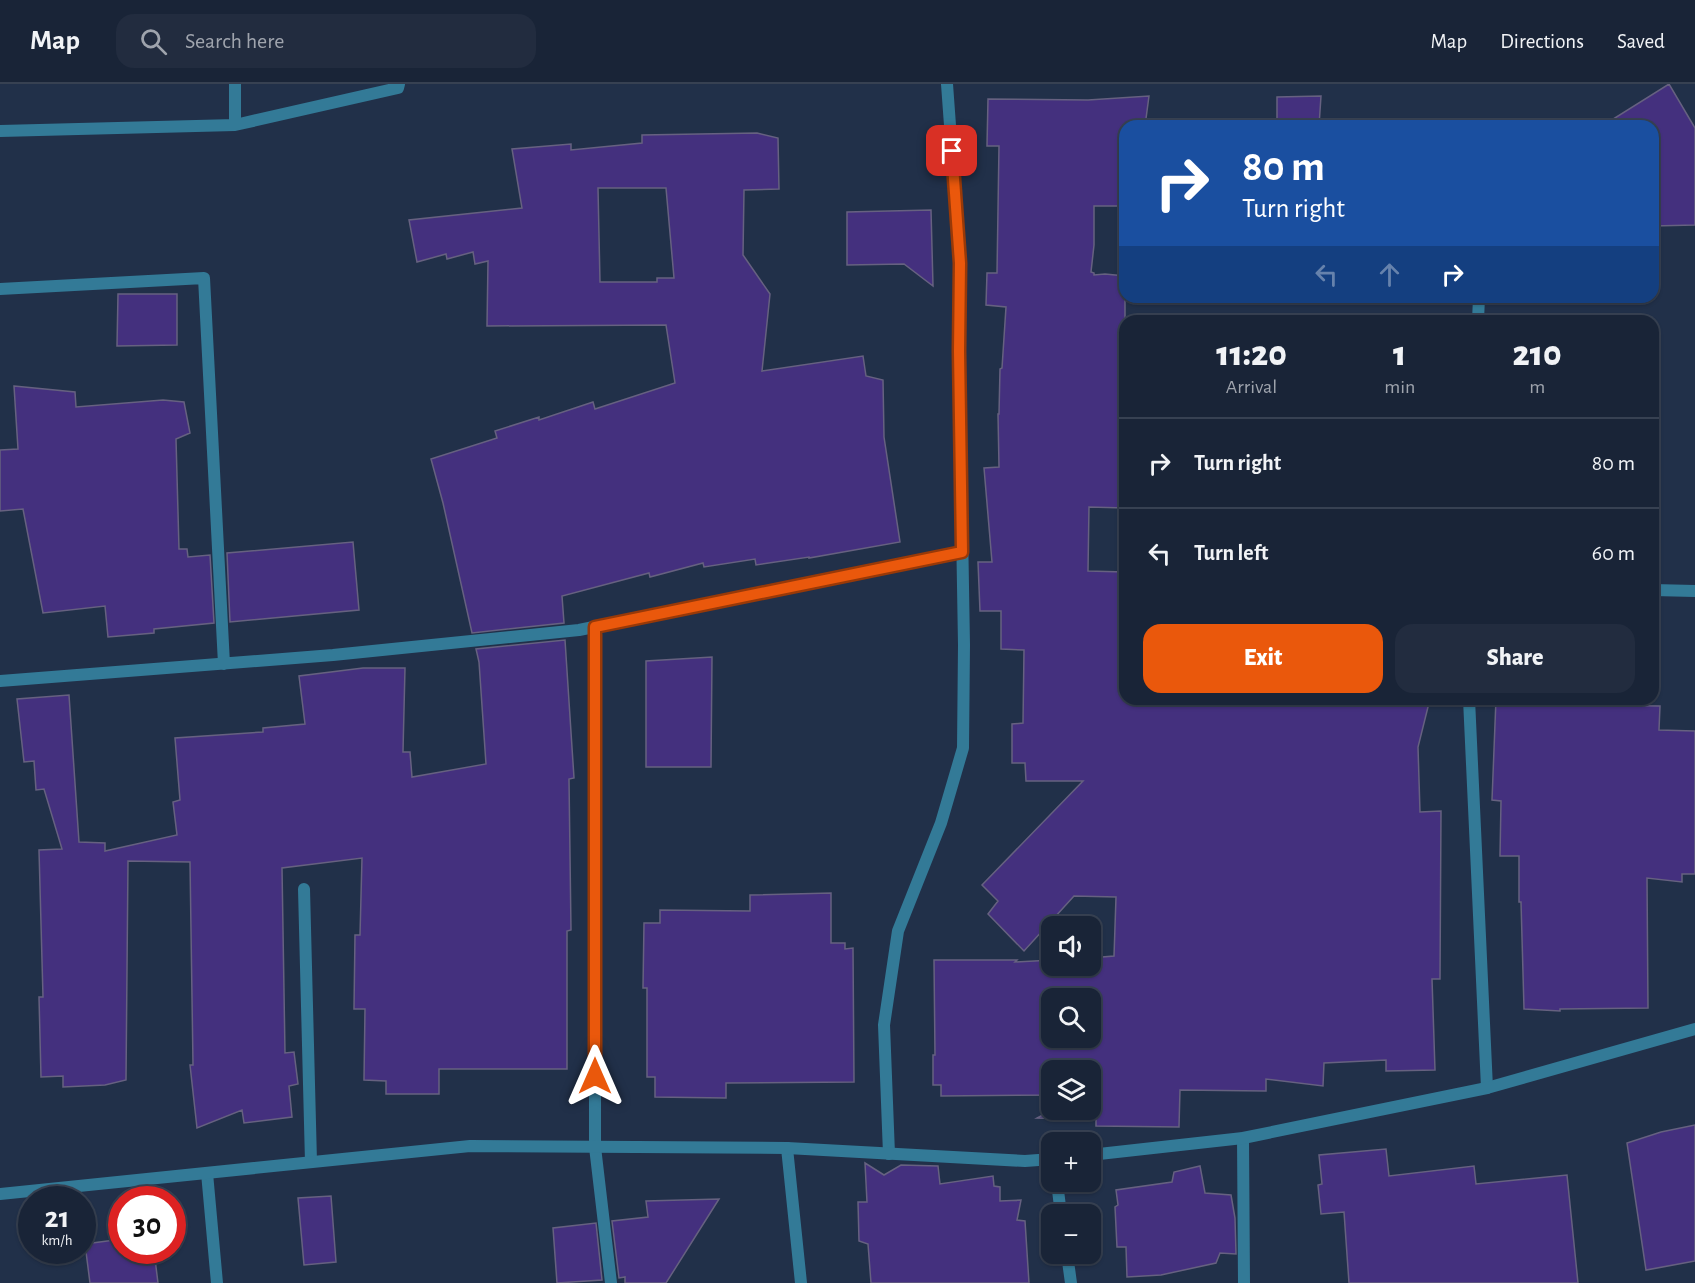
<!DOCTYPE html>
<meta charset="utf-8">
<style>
:root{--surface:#192437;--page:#222c3f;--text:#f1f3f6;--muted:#9fa4ad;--line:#374152;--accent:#ea580c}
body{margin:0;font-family:"Alegreya Sans",sans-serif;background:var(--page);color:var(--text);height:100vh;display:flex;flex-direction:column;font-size:22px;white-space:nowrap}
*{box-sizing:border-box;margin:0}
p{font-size:20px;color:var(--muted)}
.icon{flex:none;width:33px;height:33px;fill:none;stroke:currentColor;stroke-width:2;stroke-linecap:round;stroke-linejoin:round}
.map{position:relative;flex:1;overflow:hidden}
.side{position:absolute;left:1119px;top:231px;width:540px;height:390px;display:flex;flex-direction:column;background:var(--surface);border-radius:18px;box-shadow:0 2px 4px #0004,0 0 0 2px var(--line)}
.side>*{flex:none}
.hud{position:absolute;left:1119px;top:36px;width:540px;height:183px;border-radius:18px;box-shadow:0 2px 4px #0004,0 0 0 2px var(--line);background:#1a4fa0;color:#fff;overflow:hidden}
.tools{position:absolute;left:1041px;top:832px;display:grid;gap:12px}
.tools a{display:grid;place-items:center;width:60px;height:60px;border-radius:12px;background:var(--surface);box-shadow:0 2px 4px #0004,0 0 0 2px var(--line);font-size:30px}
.speed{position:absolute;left:18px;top:1102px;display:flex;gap:12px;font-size:30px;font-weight:700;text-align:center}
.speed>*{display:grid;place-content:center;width:78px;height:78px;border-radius:50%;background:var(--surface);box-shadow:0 2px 4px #0004,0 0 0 2px var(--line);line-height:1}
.speed small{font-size:15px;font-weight:400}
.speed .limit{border:9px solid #d22;background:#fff;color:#111}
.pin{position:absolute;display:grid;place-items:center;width:51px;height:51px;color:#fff;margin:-26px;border-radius:12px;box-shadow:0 3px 9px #0006}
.me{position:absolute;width:66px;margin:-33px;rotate:0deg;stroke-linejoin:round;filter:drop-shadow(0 0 4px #0008)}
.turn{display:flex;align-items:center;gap:21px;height:126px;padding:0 24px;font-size:27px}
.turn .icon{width:78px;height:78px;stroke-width:2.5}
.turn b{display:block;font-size:42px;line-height:51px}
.lanes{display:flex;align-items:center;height:57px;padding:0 24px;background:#0003;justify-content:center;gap:30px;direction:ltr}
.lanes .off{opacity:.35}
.eta{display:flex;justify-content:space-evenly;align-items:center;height:102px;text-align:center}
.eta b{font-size:36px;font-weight:800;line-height:42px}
.button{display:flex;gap:12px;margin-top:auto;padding:12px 24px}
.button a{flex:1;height:69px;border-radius:18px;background:var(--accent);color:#fff;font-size:24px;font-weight:800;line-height:69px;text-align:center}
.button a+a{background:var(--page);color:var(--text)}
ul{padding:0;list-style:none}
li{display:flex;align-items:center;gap:18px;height:90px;padding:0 24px;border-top:2px solid var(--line)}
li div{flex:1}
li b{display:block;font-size:22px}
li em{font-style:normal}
header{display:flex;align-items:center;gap:36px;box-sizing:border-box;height:84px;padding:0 30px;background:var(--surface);border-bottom:2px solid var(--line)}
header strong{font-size:28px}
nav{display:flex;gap:33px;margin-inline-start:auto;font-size:21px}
.search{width:420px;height:54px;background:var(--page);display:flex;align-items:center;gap:15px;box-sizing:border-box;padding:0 21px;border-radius:18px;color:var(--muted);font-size:22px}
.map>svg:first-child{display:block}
.building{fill:#44307e;stroke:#666180;stroke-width:1.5;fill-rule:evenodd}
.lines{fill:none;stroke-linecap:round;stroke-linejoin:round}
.minor{stroke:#337a97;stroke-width:12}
.tertiary{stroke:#337a97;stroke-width:12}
.route-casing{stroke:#983908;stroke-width:15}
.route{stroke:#ea580c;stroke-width:10}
</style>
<header>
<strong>Map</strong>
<div class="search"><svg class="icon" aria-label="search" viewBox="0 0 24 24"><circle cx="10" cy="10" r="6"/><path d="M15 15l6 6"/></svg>Search here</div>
<nav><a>Map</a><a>Directions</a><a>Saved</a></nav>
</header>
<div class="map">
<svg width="1695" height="1199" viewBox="0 0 1695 1199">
<rect width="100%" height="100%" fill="#213049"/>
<!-- building -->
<path class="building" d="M1669 0 1695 44V141L1653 142V42H1602Z
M1149 12 1145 42H1125V122H1094V161L1091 188 1094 189V191L1105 190 1125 192V424L1089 423 1088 487 1124 488 1123 546H1125V615H1430L1418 663 1420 728 1441 727 1440 895H1432L1435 986 1386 987V976L1324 979 1323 1002 1266 995V1007L1180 1006 1179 1043 1096 1042V1035L1037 1034 1052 1026H1090V987H1052V1011L941 1012V1001H933V971H935L934 876H1017L1015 878 1052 876V882H1090V874L1114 872 1116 813 1074 812 1024 867 988 830 998 817 982 801 1083 697H1026L1025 679H1012V640L1023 639 1024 566 1001 565V527H980L978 478H992L984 384 999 383 998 330H999L1000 285 1002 284 1006 223 986 221 987 189H997L999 62H987L988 15 1088 16ZM1052 915H1090V954H1052Z
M1321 12 1319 42H1277V13Z
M757 49 778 54 779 105 744 106 743 171 770 210 762 287 863 272 866 292 883 296 884 353 900 458 809 474V473L756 481 755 475 704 483 703 479 650 493 649 489 562 512 564 539 472 549 443 419 431 375 497 354 495 347 539 333V336L593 318 595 325 675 299 666 241 487 242 488 177 475 180 473 168 447 175 446 170 417 178 409 136 522 124 512 65 571 60V66L642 59V51ZM598 104H666L674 194H657V198H600Z
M931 126 933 202 904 180 847 181V128Z
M118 210H177V261L117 262Z
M14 302 75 308 76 323 163 316 184 318 190 349 176 355 179 465H187L188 473 210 471 214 539 154 545V549L108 553 105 522 43 529 23 425 0 427V366L18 365Z
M353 458 359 526 230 538 227 469Z
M565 556 574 694 569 695 571 846 567 847V985H439V1010H386V997L364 996 365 925H354L355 851H360L362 774 282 784 285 969 294 968 298 1000 289 1002 292 1033 244 1039 242 1026 197 1044 190 981H193L190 778 128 777 126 996 105 1001 63 1003V992L41 993 39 913H43L39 766 62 765 44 705 36 706 34 677 24 678 17 615 69 611 79 758 105 759V767L177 751 173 718 180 716 175 654 263 648V644L305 640 299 592 363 584H405L403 668H410L412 693 486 680 479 578 476 565Z
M712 573 711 683H646V577Z
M1496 615H1537V619L1573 618V621L1660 622 1659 646 1695 647V790H1682V798L1647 794 1648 924 1560 925V927L1524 925 1521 818H1519V772H1500L1501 717 1492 716Z
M831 809V859H845V865L853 864 854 998 726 999V1014L655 1013V993H647V904H643L644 839H660V826L750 827V811Z
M1695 1041V1177L1646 1186 1627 1059 1661 1048Z
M1386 1065 1389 1092 1474 1082 1476 1100 1567 1091 1578 1199H1349L1344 1128 1321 1130 1318 1101 1322 1100 1319 1071Z
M865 1079 884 1091 901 1081 938 1082 940 1100 993 1092 994 1102 1000 1103V1117L1021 1116 1017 1136 1025 1137 1029 1199H871L868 1160 859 1157 858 1118H867Z
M1200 1082 1205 1109 1231 1111 1235 1134 1236 1170 1220 1169 1216 1179 1161 1191 1127 1193 1126 1163H1117L1115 1123 1118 1121 1116 1106 1172 1098 1174 1088Z
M331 1112 336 1178 304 1181 298 1114Z
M719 1115 666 1199H625V1193L619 1194 612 1137 648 1133 646 1117Z
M596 1139 602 1196 557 1199 553 1144Z
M122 1155V1167H154L158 1199H90L85 1160Z"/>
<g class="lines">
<!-- minor -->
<path class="minor" d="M235 41V0
M0 47 235 41 398 4 399 0
M0 205 204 194 224 580
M1478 237 1479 213
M1653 506 1695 507
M595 543V1063L611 1199
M0 597 333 571 579 546 962 468
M1469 615 1487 1004
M304 805 311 1078
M1243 1054 1244 1199
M787 1064 801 1199
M889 1070 884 941 898 847 941 739 963 664 964 561 959 267 960 179 947 0
M207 1089 217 1199
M1057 1098 1061 1131
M1067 1170 1071 1199"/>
<!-- tertiary -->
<path class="tertiary" d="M1090 1071 1243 1054 1487 1004 1695 945
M0 1110 470 1062 787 1064 1025 1077 1052 1075"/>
</g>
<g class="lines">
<!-- route casing -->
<g class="route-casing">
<path id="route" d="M595 992V543L962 468 959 267 960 179 952 67"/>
</g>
<!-- route -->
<use href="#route" class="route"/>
</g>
</svg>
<div class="tools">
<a><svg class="icon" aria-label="sound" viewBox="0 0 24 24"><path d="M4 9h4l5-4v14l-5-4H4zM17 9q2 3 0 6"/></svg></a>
<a><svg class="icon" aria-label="search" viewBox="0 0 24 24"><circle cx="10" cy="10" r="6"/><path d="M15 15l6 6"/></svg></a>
<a><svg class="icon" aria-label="layers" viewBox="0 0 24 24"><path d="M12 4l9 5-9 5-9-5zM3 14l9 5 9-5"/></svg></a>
<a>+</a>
<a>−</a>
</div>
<div class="speed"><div>21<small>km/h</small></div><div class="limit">30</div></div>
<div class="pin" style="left:952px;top:67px;background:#d93025"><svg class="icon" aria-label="arrive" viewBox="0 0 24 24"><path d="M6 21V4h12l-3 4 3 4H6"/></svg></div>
<svg class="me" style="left:595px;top:992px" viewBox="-20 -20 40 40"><path d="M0-17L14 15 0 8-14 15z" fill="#ea580c" stroke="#fff" stroke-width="4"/></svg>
<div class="hud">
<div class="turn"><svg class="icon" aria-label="right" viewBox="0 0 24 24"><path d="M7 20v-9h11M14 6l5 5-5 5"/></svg><div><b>80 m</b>Turn right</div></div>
<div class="lanes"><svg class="icon off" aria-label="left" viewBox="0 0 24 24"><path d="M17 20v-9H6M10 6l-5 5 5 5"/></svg><svg class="icon off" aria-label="ahead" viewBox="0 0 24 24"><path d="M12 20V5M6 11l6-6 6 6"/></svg><svg class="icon" aria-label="right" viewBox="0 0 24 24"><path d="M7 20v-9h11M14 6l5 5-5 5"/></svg></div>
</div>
<section class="side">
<div class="eta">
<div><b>11:20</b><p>Arrival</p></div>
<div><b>1</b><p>min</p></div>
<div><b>210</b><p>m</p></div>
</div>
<ul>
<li><svg class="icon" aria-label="right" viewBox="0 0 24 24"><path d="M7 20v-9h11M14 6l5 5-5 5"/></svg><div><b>Turn right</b></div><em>80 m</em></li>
<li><svg class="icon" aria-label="left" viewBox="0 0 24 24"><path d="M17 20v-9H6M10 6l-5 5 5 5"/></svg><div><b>Turn left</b></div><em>60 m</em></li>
</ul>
<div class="button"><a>Exit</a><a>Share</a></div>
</section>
</div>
